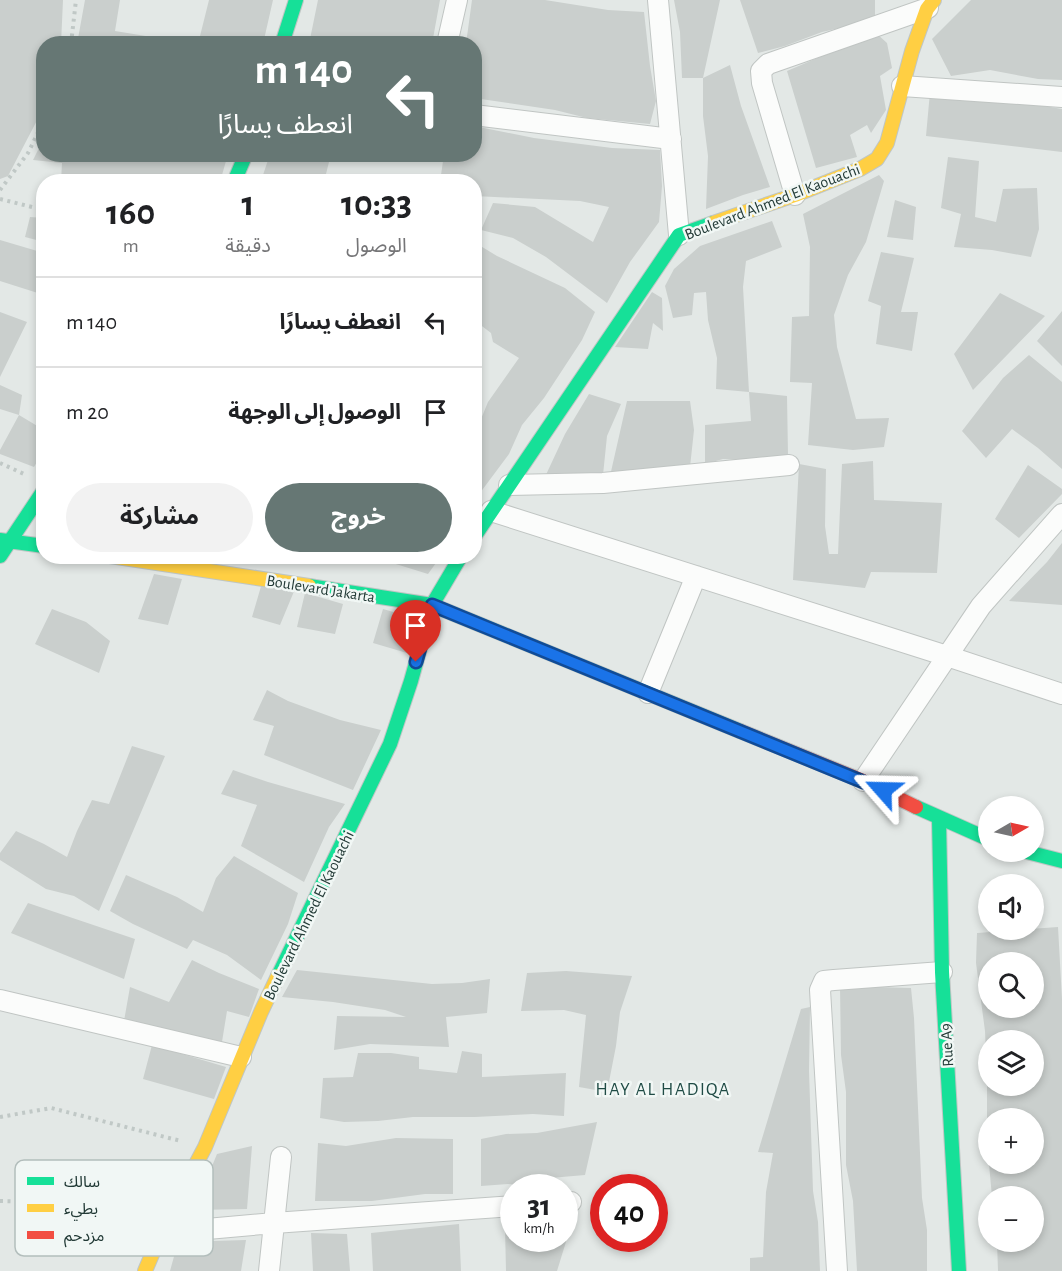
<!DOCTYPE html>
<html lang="ar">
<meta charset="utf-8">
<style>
:root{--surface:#fff;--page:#f2f2f2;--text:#202124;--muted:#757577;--line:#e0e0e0;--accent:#667774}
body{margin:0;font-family:"Alegreya Sans","Noto Sans Arabic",sans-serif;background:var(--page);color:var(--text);direction:rtl;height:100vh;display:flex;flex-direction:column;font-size:22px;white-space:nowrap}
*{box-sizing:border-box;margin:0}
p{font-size:20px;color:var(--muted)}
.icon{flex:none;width:33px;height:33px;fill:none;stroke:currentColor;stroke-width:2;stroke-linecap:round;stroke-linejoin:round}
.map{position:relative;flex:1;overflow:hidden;direction:ltr}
.drawer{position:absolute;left:36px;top:174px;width:446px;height:390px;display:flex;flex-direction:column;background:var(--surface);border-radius:24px;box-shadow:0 3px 9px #0003;direction:rtl}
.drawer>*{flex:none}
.banner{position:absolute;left:36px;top:36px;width:446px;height:126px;border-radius:24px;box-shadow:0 3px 9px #0003;direction:rtl;background:#667774;color:#fff;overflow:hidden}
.needle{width:39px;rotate:81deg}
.buttons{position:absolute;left:978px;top:796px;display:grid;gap:12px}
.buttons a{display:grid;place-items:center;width:66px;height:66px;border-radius:50%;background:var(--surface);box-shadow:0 3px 9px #0003;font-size:30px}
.speed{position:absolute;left:500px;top:1174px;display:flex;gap:12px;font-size:30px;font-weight:700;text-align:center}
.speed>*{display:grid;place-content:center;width:78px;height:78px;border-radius:50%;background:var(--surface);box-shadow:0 3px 9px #0003;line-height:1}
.speed small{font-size:15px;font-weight:400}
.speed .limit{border:9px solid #d22;background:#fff;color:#111}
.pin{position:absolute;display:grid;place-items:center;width:51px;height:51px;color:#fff;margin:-62px -26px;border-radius:50% 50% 50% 0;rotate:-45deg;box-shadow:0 0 6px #0007}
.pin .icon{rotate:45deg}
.me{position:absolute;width:66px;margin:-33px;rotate:295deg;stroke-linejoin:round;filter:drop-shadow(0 0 4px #0008)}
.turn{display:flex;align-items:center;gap:21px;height:126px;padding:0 30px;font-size:27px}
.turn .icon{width:78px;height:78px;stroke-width:2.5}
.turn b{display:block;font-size:42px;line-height:51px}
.eta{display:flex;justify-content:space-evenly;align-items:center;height:102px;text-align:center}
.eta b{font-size:36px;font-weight:700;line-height:42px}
.button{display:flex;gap:12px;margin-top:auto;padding:12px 30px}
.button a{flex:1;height:69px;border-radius:36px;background:var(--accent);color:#fff;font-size:24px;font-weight:700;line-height:69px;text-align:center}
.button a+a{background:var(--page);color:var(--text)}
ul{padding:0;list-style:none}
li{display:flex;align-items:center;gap:18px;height:90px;padding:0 30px;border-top:2px solid var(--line)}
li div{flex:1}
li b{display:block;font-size:22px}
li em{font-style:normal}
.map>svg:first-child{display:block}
.building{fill:#cacfcd;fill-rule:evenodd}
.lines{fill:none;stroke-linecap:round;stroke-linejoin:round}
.street-casing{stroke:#c0c5c3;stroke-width:22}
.fast-casing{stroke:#bfc6c4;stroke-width:16}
.slow-casing{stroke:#bfc6c4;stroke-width:16}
.jam-casing{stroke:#bfc6c4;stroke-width:16}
.path{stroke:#c0c8c6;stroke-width:4;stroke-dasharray:3 4.5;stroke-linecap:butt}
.street{stroke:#fbfcfb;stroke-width:20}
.fast{stroke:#16e098;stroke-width:14}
.slow{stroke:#ffcf43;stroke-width:14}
.jam{stroke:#f24e42;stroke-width:14}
.route-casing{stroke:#114b97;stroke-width:15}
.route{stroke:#1a73e8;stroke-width:10}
.labels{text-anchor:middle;stroke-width:5;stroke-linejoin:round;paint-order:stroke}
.street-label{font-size:16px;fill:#223a36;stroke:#f1f7f5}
.neighbourhood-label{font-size:18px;letter-spacing:1.5px;fill:#1f4b45;stroke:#f1f7f5}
.key{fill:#f1f7f5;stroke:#b3bebc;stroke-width:1.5}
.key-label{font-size:16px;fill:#223a36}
</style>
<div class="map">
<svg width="1062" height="1271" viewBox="0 0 1062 1271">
<rect width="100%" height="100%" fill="#e3e8e6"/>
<!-- building -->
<path class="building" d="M0 0H63L61 44H44V107L8 176 0 179Z
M85 0H120L115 31 158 38 157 44H77Z
M209 0H273L263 44H198Z
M318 0H440L432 44H309Z
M472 0H545L608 10 644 12 650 66 656 101 650 124 587 118 555 110 474 98V44H466Z
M674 0H720L703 78H682L680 32Z
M740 0H875V20L822 32 785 46 758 53Z
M971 0H1062V80L1038 79 990 70 951 76 932 39Z
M876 33 887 43 892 68 880 76 886 110 871 133 867 125 850 135 857 157 816 168 787 71Z
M730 65 741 106 770 187 743 195 706 209 708 156 703 116V78Z
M930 92 1008 100 1062 109V152L926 136Z
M474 126 534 138 612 148 660 150 662 186 659 222 630 262 607 303 546 257 513 238 481 230 493 203 535 207 593 242 609 207 580 201 474 196V182H440L444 154H474Z
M44 138V154H228L220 182H61L62 163 33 160Z
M270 154H331L324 182H277L262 178Z
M948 157 979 161 975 217 996 222 1003 189 1037 188 1039 229 1031 257 992 250 954 247 961 214 941 208Z
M879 175 884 181 866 242 848 275 834 315 837 347 856 419 889 418 884 447 853 450 808 445 812 383 790 382 792 317 809 316 810 247 803 214Z
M895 200 916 207 913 240 887 237Z
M30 217 44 218V242L25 237Z
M772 221 782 247 746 261 743 287 749 392 716 389 717 358 708 320 706 292 694 293 692 315 673 318 665 286 674 269 700 246Z
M0 240 44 253V295L0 281Z
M474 242 497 256 565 288 595 312 582 340 544 398 522 425 509 454 474 501V436L488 402 519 358 493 342 491 333 474 320Z
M881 252 914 258 901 312H918L912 351 876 344 881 306 868 301Z
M652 292 662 298 663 331 653 323 648 349 615 347Z
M1000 293 1045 316 973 390 954 354Z
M1062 311V366L1037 341Z
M0 312 27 322 0 377Z
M474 338 482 344 474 357Z
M1029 355 1062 382V469L1038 448 1012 429 986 458 962 431 1003 378Z
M44 379V391L37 388Z
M0 385 22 395 19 415 44 430V450L34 467 0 454V450L19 415 0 409Z
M749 392 787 396 788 455 748 460 723 459 705 464V425L751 421Z
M589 394 621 404 607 436 603 475 544 479 565 434Z
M627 401H690L694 430 690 467H669L610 476Z
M873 461 874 500 942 503 937 573 871 572 865 588 793 580 799 464 826 469 825 526 829 554H838L842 464Z
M1028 465 1062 489V494L1019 538 995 519Z
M1062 543V605L1009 601 1047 562Z
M370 556H441L428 574Z
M154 574 182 579 168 625 138 619Z
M262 583 295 589 280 625 252 617Z
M305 593 343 604 335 634 297 627Z
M52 609 86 622 110 641 99 673 35 644Z
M383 609 414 618 407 653 373 643Z
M267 690 288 701 340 720 381 730 353 790 264 755 274 726 253 720Z
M132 746 165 756 99 911 74 896 46 889 0 860V853L16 831 44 844 67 857 77 831 92 800 109 804Z
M233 770 268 782 345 804 329 827 304 882 241 846 257 805 221 794Z
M234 856 298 893 288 924 261 980 227 955 193 940 187 949 133 924 110 911 126 875 177 897 203 912 216 878Z
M28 903 135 939 124 979 11 933Z
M1058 927 1062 999V1271H998L997 1242H1034V1197H992L989 1164H1034V1119H987V1086H1034V1041H988V1078H987L985 1031 976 963 977 933ZM988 963H1034V1008H988Z
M192 960 219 973 259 989 249 1017 227 1011 221 1048 124 1021 130 987 169 1002Z
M297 970 432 984 462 983 490 979 487 1013 446 1017 449 1047 370 1044 334 1050 337 1016 406 1017 385 1010 333 1002 282 997Z
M566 971 632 976 620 1012 616 1046 607 1092 579 1087 586 1015 564 1010 521 1011 527 973Z
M840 986 911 988 914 1018 922 1198 927 1230V1271H857L853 1201 846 1165V1092L841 1055Z
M810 1007 809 1071 813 1191 818 1222 820 1271H750V1258L763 1257 766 1192 773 1153 758 1152 801 1009Z
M152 1045 226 1067 214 1099 143 1079Z
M462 1051 482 1054V1077L566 1073 564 1116 533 1114 475 1117H413L378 1121 344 1122 320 1118 323 1078 353 1077 358 1053H391L419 1057V1069L457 1073Z
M597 1122 585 1175 527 1180 528 1186 508 1184 481 1186V1139L506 1134 537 1133Z
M396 1138 453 1139V1194H425L372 1201H315L318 1143 346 1146Z
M252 1146 247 1209 194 1210 217 1154Z
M459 1224 461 1271H373L371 1233Z
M505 1228H513V1239H564V1232H569L557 1271H506Z
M311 1233 347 1234 350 1271H313Z
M246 1240 241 1271H170L178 1242Z"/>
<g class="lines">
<!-- street casing -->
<g class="street-casing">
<path id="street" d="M658 0 679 235
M447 44 457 0
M902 86 1062 97
M474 115 671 139
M795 195 762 83 761 71 768 64 928 8
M509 485 603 483 789 465
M491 511 947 656 1062 694
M648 693 696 576
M863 781 981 606 1062 514
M0 1000 241 1057
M564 1203 571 1202
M162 1233 274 1223 513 1206
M269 1271 281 1157
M837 1271 820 990 824 981 834 980 942 972"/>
</g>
<!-- fast casing -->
<g class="fast-casing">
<path id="fast" d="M282 44 296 0
M234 182 246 154
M474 537 679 235 713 223
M0 540 44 546
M0 556 44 490
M309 586 432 605 740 731
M916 807 988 839
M939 819 942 972 959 1271
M1027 852 1062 861
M278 976 390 744 411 681 432 605 461 556"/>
</g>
<!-- slow casing -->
<g class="slow-casing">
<path id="slow" d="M713 223 795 195 860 169 877 159 887 143 912 51 927 9 934 0
M110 556 309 586
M145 1271 168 1217 205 1147 261 1012 278 976"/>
</g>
<!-- jam casing -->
<g class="jam-casing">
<path id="jam" d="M740 731 863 781 916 807"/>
</g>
<!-- path -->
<path class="path" d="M71 44 76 0
M0 190 28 153 44 120
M0 199 44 210
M0 463 26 475
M0 1117 51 1108 181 1141
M0 1201 44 1202 144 1214"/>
<!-- street -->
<use href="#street" class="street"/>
<!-- fast -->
<use href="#fast" class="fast"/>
<!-- slow -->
<use href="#slow" class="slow"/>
<!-- jam -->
<use href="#jam" class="jam"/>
</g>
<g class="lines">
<!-- route casing -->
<g class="route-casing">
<path id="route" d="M416 662 432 605 883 790"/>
</g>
<!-- route -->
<use href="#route" class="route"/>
</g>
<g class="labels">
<!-- street labels -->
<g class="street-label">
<text transform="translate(772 201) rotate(-21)" y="6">Boulevard Ahmed El Kaouachi</text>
<text transform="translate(321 588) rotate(9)" y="6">Boulevard Jakarta</text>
<text transform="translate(308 915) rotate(-64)" y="6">Boulevard Ahmed El Kaouachi</text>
<text transform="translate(946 1045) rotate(-93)" y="6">Rue A9</text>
</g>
<!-- neighbourhood labels -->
<g class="neighbourhood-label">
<text x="663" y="1095">HAY AL HADIQA</text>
</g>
</g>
<!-- legend -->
<rect x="15" y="1160" width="198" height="96" rx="9" class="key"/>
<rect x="27" y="1177" width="27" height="8" fill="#16e098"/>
<rect x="27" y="1204" width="27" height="8" fill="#ffcf43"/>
<rect x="27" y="1231" width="27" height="8" fill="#f24e42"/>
<g class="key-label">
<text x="64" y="1187">سالك</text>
<text x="64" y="1214">بطيء</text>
<text x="64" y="1241">مزدحم</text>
</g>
</svg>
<div class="buttons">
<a><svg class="needle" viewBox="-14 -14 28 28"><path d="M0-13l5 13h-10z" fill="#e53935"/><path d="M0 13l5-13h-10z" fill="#757577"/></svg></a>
<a><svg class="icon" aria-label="sound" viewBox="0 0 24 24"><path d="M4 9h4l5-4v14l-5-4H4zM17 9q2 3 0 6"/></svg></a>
<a><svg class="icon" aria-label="search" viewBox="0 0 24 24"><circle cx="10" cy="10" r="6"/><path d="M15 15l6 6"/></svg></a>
<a><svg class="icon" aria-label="layers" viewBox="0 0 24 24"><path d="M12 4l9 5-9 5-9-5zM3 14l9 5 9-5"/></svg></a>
<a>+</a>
<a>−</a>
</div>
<div class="speed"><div>31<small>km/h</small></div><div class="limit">40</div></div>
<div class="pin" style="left:416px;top:662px;background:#d93025"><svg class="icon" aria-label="arrive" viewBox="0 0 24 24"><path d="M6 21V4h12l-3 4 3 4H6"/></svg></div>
<svg class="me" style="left:883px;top:790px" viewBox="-20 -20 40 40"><path d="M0-17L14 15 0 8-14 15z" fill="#1a73e8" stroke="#fff" stroke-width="4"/></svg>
<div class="banner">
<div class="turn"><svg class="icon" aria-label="left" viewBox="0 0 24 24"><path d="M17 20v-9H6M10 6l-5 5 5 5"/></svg><div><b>140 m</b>انعطف يسارًا</div></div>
</div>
<section class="drawer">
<div class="eta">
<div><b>10:33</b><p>الوصول</p></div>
<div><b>1</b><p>دقيقة</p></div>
<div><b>160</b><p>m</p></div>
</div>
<ul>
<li><svg class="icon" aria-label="left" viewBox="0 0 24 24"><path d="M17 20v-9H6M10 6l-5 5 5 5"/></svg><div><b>انعطف يسارًا</b></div><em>140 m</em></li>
<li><svg class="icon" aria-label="arrive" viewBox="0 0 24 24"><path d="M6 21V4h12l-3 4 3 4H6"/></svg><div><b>الوصول إلى الوجهة</b></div><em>20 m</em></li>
</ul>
<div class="button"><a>خروج</a><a>مشاركة</a></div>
</section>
</div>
